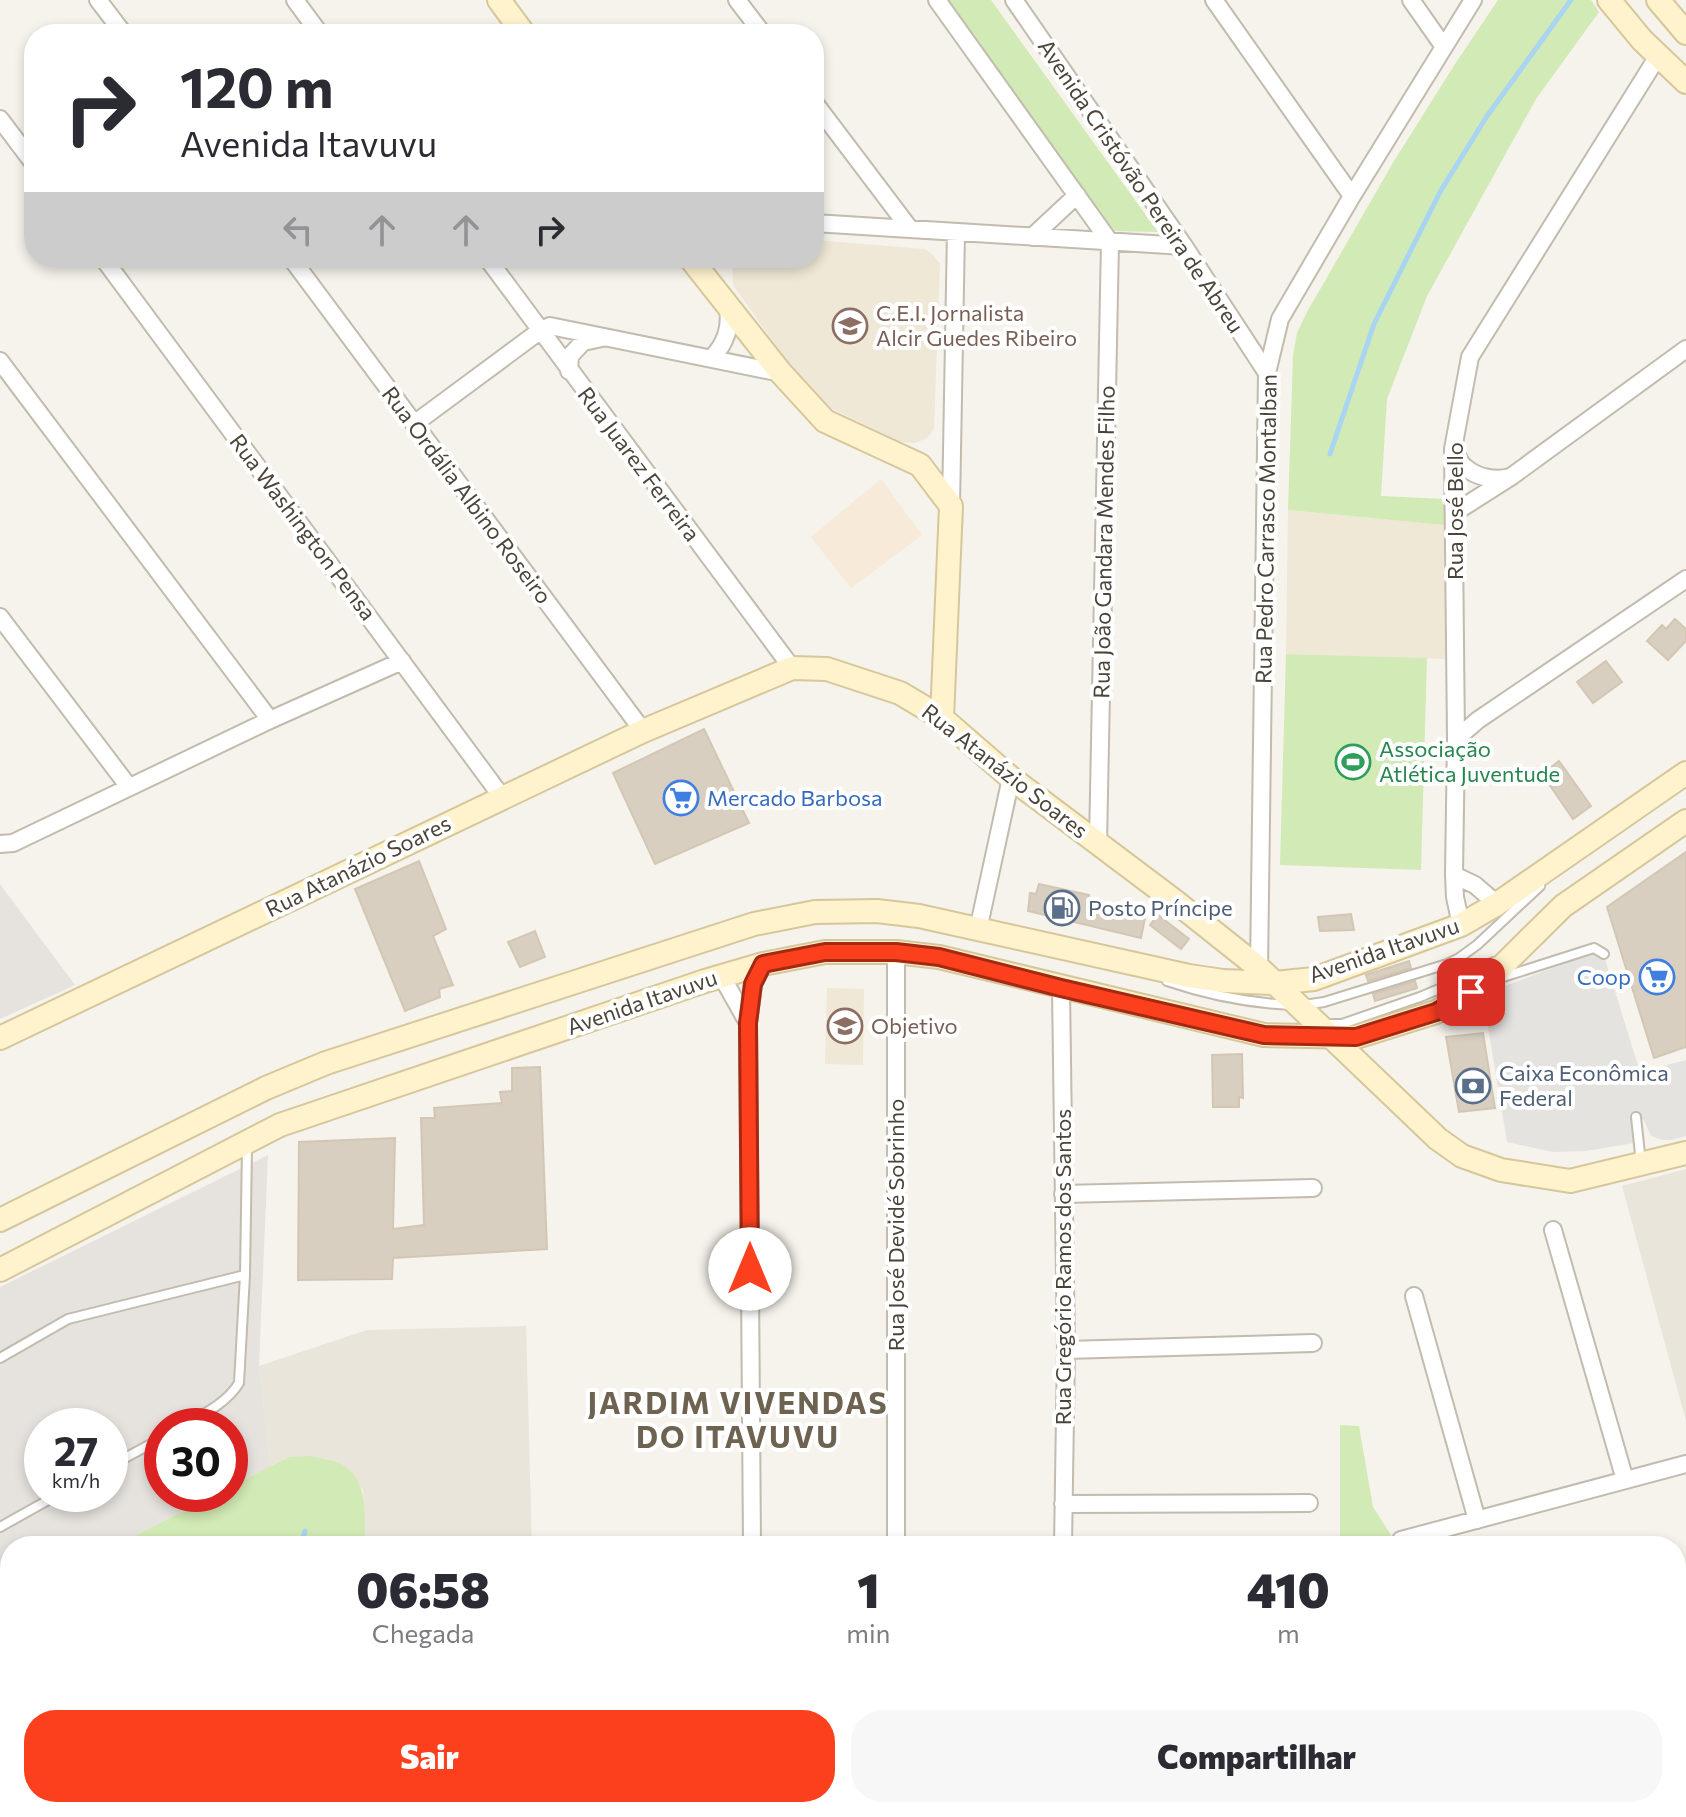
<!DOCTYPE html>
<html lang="pt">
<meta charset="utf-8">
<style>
:root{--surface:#fff;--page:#f7f7f7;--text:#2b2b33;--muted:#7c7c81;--accent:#fc3f1d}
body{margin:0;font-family:Commissioner,sans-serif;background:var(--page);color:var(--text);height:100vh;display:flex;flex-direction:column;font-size:30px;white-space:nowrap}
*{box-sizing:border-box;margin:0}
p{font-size:26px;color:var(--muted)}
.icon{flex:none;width:44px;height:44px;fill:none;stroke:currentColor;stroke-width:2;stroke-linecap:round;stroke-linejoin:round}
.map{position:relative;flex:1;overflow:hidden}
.drawer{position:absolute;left:0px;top:1536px;width:1686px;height:282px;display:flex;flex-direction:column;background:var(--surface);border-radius:32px 32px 0 0;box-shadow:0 4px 12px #0003}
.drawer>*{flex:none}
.top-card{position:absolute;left:24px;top:24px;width:800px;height:244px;border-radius:32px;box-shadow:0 4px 12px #0003;background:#fff;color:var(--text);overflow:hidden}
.speed{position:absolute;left:24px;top:1408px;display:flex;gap:16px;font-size:40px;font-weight:700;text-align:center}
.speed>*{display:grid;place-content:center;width:104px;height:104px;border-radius:50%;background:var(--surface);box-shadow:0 4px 12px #0003;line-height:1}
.speed small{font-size:20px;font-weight:400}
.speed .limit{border:12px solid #d22;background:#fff;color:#111}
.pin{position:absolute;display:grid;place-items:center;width:68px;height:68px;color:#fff;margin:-34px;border-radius:16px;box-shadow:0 4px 12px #0006}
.me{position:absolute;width:88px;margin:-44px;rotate:0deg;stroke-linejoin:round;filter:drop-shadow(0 0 6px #0008)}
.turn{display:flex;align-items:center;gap:28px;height:168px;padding:0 24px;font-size:36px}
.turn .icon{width:104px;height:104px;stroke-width:2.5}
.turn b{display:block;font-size:56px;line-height:68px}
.lanes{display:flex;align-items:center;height:76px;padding:0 24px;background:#0003;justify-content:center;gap:40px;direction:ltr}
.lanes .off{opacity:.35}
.eta{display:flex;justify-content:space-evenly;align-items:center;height:136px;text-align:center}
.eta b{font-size:48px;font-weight:800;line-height:56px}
.primary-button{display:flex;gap:16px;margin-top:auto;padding:16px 24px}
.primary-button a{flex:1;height:92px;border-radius:32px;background:var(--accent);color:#fff;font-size:32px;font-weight:800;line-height:92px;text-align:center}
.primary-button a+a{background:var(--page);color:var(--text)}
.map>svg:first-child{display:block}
.residential{fill:#eae5da}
.commercial{fill:#f7ead8}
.industrial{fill:#e6e2dd;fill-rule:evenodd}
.education{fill:#efe8d6}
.green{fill:#d2eab5}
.parking{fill:#e5e3e0}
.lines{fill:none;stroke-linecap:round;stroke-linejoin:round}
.stream{stroke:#a9d4f2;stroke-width:5}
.building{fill:#d8cfc1;stroke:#d3c7b4;stroke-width:2}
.lane-casing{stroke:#c2bbae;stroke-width:12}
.street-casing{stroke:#c2bbae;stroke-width:20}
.secondary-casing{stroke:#d6c79b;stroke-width:26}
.path{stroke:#c4b79f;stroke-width:3;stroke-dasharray:4 4;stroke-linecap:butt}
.lane{stroke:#fff;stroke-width:8}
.street{stroke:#fff;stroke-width:16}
.secondary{stroke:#fff3cd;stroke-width:22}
.route-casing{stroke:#a42913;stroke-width:20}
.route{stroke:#fc3f1d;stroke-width:14}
.labels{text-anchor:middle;stroke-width:8;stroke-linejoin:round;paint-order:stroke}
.street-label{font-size:22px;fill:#4b4439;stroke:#fff}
.education-label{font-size:22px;fill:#785e54;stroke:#fff;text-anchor:start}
.leisure-label{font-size:22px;fill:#27864d;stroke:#fff;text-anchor:start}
.shop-label{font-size:22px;fill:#366cbe;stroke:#fff;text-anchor:start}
.service-label{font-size:22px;fill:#4e5e75;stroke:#fff;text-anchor:start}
.district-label{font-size:30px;font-weight:bold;letter-spacing:2px;fill:#6e6250;stroke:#fff}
</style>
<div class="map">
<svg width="1686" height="1817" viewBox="0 0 1686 1817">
<rect width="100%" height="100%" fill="#f6f3ec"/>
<!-- residential -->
<path class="residential" d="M1686 1169V1421L1622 1186Z
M526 1326 532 1546H365L363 1489 289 1457 270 1467 259 1366 367 1330Z
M322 1808H541V1817H353L329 1813Z"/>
<!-- commercial -->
<path class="commercial" d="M881 479 922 535 851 588 811 537Z"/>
<!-- industrial -->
<path class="industrial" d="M0 884 75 985 0 1019Z
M268 1155 259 1365 270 1467 230 1487V1426H162V1494H217L115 1546H10V1600L0 1605V1287ZM42 1426H110V1494H42Z"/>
<!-- education -->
<path class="education" d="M814 240 925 249 933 255 940 264 934 429 927 438 915 443 901 442 826 406 791 367 733 285 732 258H814Z
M1288 510 1444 525 1446 659 1286 654Z
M827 988 864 989 863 1065 825 1064Z"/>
<!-- green -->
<path class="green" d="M946 0H991L1158 232 1113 231Z
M1498 0H1591L1599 12 1536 99 1427 296 1387 399 1381 496 1445 499 1444 525 1288 510 1293 355 1297 333 1307 312 1394 161 1455 64Z
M1286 654 1427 658 1421 870 1280 865Z
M1340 1425 1359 1426 1373 1507 1398 1546H1340Z
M309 1456C317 1458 326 1459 334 1461 371 1474 364 1515 365 1546H115L217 1494H230V1487L289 1457Z
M1365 1808H1540L1539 1817H1366Z"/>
<!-- parking -->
<path class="parking" d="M1602 949 1640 1072 1686 1060V1136L1672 1140H1662L1651 1136 1644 1120 1630 1114 1634 1143 1586 1151 1553 1152 1507 1142 1484 1003 1485 997 1492 991Z"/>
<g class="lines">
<!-- stream -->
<path class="stream" d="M1330 454 1374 324 1440 192 1487 116 1571 0
M301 1546 305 1531
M265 1817V1808"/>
</g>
<!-- building -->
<path class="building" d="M1675 619 1686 629V641L1668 660 1647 641 1662 625 1666 629Z
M1606 661 1622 682 1593 703 1577 682Z
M704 729 749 823 655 864 613 773Z
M1559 761 1591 806 1573 819 1542 774Z
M1686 852V1047L1654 1058 1607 907Z
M419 861 446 929 433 936 453 985 439 989 440 997 405 1011 355 889Z
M1039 884 1089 895 1086 906 1120 915V912L1145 918 1141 938 1028 911 1030 893 1036 894Z
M1351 914 1354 930 1320 931 1318 917Z
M1158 915 1189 939 1181 949 1150 925Z
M535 931 545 957 520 967 508 942Z
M1409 961 1411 968 1368 981 1366 975Z
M1415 981 1417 988 1375 1001 1373 994Z
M1483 1033 1495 1108 1459 1112 1446 1037Z
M1242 1054 1243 1098 1239 1097V1107H1213L1212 1055Z
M540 1067 547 1249 393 1258 392 1279 298 1280 299 1142 395 1138 393 1229 424 1225 421 1118H435L434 1108 502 1103 500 1092 512 1091V1068Z"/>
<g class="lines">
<!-- lane casing -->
<g class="lane-casing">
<path id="lane" d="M1500 978 1594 948 1604 954
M1167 981C1208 995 1249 1003 1291 1005
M1304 1005 1324 1002 1447 964 1459 958 1477 945 1540 886
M1323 1024H1342L1420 997 1456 982 1493 962
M1636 1117 1641 1163
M0 1358 68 1319 245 1275
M183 1426C202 1415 227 1403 239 1383L245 1275 247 1147
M110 1466 162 1438
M0 1527 59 1494"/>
</g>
<!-- street casing -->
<g class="street-casing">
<path id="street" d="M98 0 124 34
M295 0 320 34
M737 0 763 34
M937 0 1110 242 1098 843
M1014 0 1184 246 1267 373
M1214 0 1352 196
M1411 0 1444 47
M814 102 910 229
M0 119 34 164
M814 223 1184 246
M1032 237 1077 195
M103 258 502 797
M291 258 643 731
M487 258 792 668
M711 359C726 343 731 328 728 306
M0 361 270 720
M569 371 570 356 583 342 602 338
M414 424 541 330 550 326 781 373
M1454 450C1457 455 1460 464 1465 467 1477 478 1496 481 1510 477
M951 506 956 232
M1454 513 1512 476 1686 349
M0 617 129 787
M1456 739 1478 720 1686 579
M0 844 13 843 270 720 402 661
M1454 875 1475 885 1497 904
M1461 925 1455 897 1454 875 1456 739 1453 449 1470 357 1658 56
M978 930 1011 778
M1259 968 1267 373 1280 319 1352 196 1473 0
M721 975 748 1023
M1061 988 1066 1350 1063 1546
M1063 1194 1313 1188
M1553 1230 1625 1480
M1414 1296 1477 1520
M1066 1350 1313 1343
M1063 1504 1309 1503
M1401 1540 1686 1464
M752 1546 748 1023 753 984 763 964
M896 1546V952
M1676 1616 1686 1613
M1676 1767 1686 1765
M0 1803 10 1797
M754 1808V1817
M320 1817 323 1809
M896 1817V1808
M1059 1817V1808"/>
</g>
<!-- secondary casing -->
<g class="secondary-casing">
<path id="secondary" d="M499 0 524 34
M1609 0 1642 40 1686 82
M1658 0 1686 33
M690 258 781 373 825 421 920 465 951 506 942 718
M0 1038 643 731 792 668 827 669 900 693 942 718 1011 778 1176 902 1259 968 1438 1139 1462 1156 1501 1170 1570 1181 1686 1153
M0 1220 266 1088 326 1063 754 924 815 912 877 911 919 916 1189 976 1223 981 1275 983 1314 979 1461 925 1497 904 1686 773
M0 1270 280 1125 705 981 763 964 825 952H896L939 957 1264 1035 1356 1037 1436 1012 1457 1001 1485 983 1563 906 1686 821"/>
</g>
<!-- path -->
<path class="path" d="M1449 1817 1503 1808"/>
<!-- lane -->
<use href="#lane" class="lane"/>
<!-- street -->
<use href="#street" class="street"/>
<!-- secondary -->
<use href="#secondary" class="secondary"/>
</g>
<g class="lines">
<!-- route casing -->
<g class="route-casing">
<path id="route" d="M750 1269 748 1023 753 984 763 964 825 952H896L939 957 1061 988 1264 1035 1356 1037 1436 1012 1471 992"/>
</g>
<!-- route -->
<use href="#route" class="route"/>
</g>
<!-- icons -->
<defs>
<g id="school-ring" transform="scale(1.8)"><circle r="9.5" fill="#fff" stroke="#8d6e63" stroke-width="1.5"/><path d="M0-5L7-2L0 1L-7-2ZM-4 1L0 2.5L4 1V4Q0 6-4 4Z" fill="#8d6e63"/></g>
<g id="stadium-ring" transform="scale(1.8)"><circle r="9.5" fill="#fff" stroke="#2e9e5b" stroke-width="1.5"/><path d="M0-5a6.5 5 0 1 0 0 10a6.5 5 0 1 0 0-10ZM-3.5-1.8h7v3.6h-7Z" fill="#2e9e5b"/></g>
<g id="supermarket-ring" transform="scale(1.8)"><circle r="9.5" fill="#fff" stroke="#3f7fe0" stroke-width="1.5"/><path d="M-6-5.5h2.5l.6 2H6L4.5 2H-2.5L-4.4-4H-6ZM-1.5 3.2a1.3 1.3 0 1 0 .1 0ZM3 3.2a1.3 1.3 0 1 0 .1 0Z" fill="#3f7fe0"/></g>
<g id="fuel-ring" transform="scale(1.8)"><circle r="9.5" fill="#fff" stroke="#5c6f8a" stroke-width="1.5"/><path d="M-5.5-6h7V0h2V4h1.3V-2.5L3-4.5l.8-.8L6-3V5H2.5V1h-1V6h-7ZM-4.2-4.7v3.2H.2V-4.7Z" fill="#5c6f8a"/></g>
<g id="university-ring" transform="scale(1.8)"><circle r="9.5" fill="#fff" stroke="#8d6e63" stroke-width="1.5"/><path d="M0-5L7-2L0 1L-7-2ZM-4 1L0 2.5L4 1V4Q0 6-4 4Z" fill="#8d6e63"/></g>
<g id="bank-ring" transform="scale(1.8)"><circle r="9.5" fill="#fff" stroke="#5c6f8a" stroke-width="1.5"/><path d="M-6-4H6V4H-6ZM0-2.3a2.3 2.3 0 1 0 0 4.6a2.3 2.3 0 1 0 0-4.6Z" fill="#5c6f8a"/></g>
</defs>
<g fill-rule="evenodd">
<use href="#school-ring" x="850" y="326"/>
<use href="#stadium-ring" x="1353" y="762"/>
<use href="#supermarket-ring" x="681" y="798"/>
<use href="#fuel-ring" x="1062" y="908"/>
<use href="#supermarket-ring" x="1657" y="977"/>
<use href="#university-ring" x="845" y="1026"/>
<use href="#bank-ring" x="1473" y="1086"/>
</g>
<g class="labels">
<!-- street labels -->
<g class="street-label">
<text transform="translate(1141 186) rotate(56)" y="8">Avenida Cristóvão Pereira de Abreu</text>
<text transform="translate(639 464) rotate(53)" y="8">Rua Juarez Ferreira</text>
<text transform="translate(467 495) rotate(53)" y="8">Rua Ordália Albino Roseiro</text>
<text transform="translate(1455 511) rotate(-90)" y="8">Rua José Bello</text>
<text transform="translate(303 527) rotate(53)" y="8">Rua Washington Pensa</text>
<text transform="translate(1266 529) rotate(-89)" y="8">Rua Pedro Carrasco Montalban</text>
<text transform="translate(1104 542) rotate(-89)" y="8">Rua João Gandara Mendes Filho</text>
<text transform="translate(1005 771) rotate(38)" y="8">Rua Atanázio Soares</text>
<text transform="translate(358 866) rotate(-26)" y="8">Rua Atanázio Soares</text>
<text transform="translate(1384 950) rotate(-19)" y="8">Avenida Itavuvu</text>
<text transform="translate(642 1002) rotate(-19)" y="8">Avenida Itavuvu</text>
<text transform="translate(896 1225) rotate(-90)" y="8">Rua José Devidé Sobrinho</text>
<text transform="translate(1063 1267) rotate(-90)" y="8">Rua Gregório Ramos dos Santos</text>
</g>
<!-- education labels -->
<g class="education-label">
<text x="876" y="321">C.E.I. Jornalista<tspan x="876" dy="25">Alcir Guedes Ribeiro</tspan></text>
<text x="871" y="1034">Objetivo</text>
</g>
<!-- leisure labels -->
<g class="leisure-label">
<text x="1379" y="757">Associação<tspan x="1379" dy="25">Atlética Juventude</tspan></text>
</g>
<!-- shop labels -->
<g class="shop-label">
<text x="707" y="806">Mercado Barbosa</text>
<text x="1631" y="985" text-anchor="end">Coop</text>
</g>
<!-- service labels -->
<g class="service-label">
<text x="1088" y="916">Posto Príncipe</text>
<text x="1499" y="1081">Caixa Econômica<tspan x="1499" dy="25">Federal</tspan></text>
</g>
<!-- district labels -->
<g class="district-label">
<text x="738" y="1414">JARDIM VIVENDAS<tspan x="738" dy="34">DO ITAVUVU</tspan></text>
</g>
</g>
</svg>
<div class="speed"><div>27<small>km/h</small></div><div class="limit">30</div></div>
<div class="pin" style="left:1471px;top:992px;background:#d93025"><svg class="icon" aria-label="arrive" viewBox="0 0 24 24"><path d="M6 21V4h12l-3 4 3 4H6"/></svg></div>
<svg class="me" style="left:750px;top:1269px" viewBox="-20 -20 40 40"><circle r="19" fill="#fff"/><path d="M0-13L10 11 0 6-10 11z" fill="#fc3f1d"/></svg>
<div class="top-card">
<div class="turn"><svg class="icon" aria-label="right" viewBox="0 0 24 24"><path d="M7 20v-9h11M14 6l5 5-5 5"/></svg><div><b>120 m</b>Avenida Itavuvu</div></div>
<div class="lanes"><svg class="icon off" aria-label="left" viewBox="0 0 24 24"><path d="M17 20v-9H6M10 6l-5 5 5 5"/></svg><svg class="icon off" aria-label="ahead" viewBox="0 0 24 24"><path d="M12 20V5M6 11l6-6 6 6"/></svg><svg class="icon off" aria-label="ahead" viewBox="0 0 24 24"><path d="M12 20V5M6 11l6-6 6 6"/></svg><svg class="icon" aria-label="right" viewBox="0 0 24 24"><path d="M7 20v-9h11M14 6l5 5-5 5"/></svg></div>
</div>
<section class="drawer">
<div class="eta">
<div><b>06:58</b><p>Chegada</p></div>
<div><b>1</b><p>min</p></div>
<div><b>410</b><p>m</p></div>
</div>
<div class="primary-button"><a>Sair</a><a>Compartilhar</a></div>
</section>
</div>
